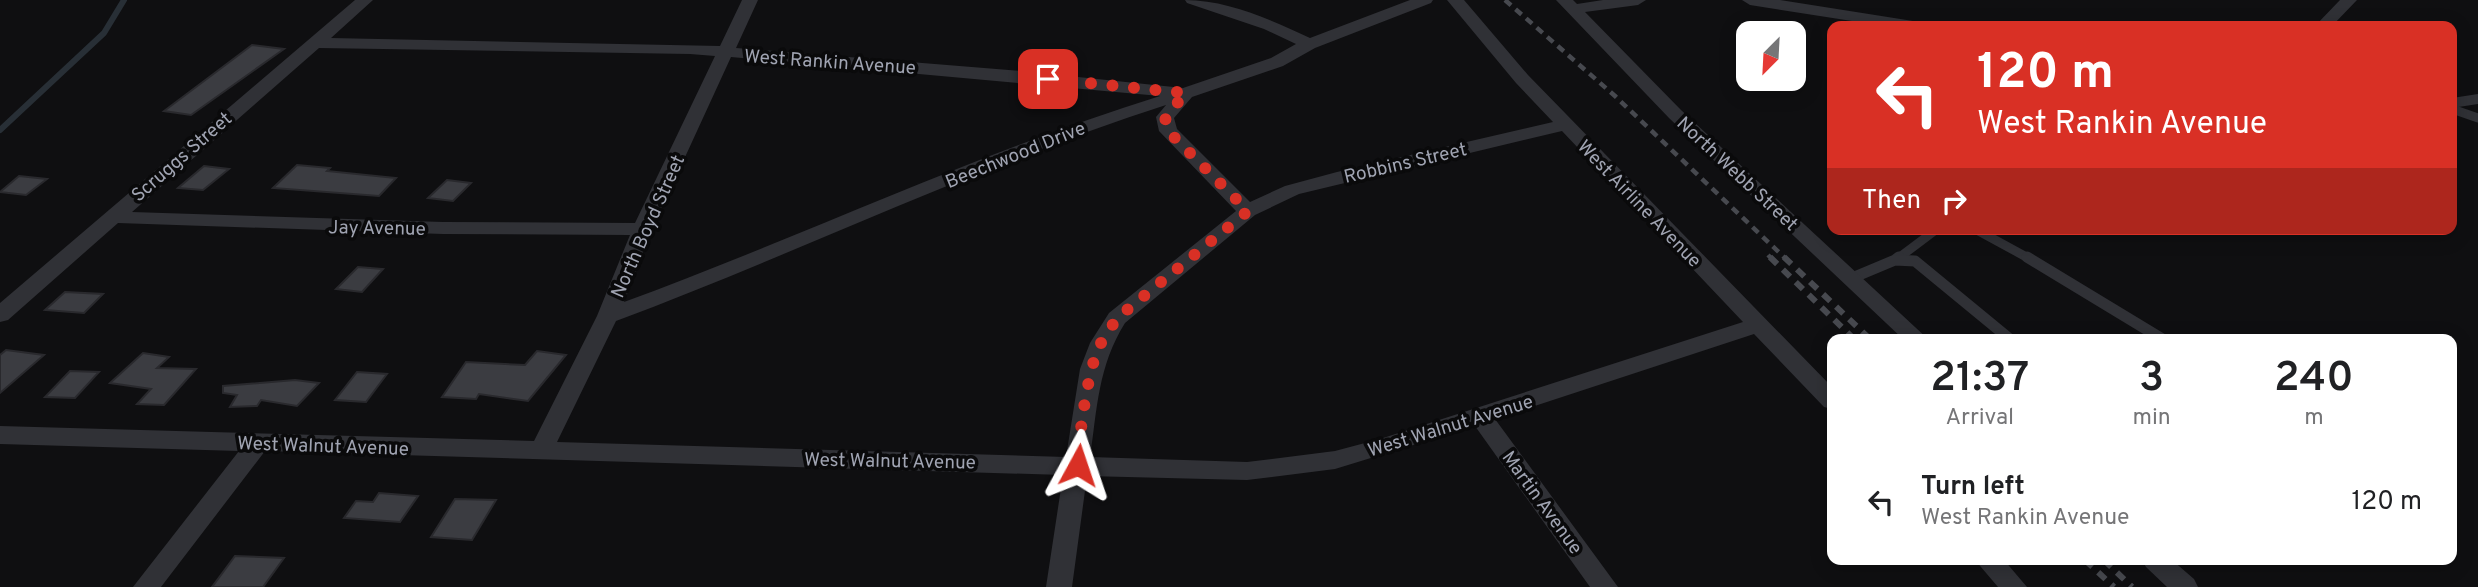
<!DOCTYPE html>
<style>
:root{--surface:#fff;--page:#f6f6f6;--text:#202124;--muted:#757577}
body{margin:0;font-family:Overpass,sans-serif;background:var(--page);color:var(--text);height:100vh;display:flex;flex-direction:column;font-size:26px;white-space:nowrap}
*{box-sizing:border-box;margin:0}
p{font-size:23px;color:var(--muted)}
.icon{flex:none;width:38px;height:38px;fill:none;stroke:currentColor;stroke-width:2;stroke-linecap:round;stroke-linejoin:round}
.map{position:relative;flex:1;overflow:hidden}
.side{position:absolute;left:1827px;top:334px;width:630px;height:231px;display:flex;flex-direction:column;background:var(--surface);border-radius:14px;box-shadow:0 4px 18px #0003}
.side>*{flex:none}
.hud{position:absolute;left:1827px;top:21px;width:630px;height:214px;border-radius:14px;box-shadow:0 4px 18px #0003;background:#d93025;color:#fff;overflow:hidden}
.needle{width:46px;rotate:204deg}
.tools{position:absolute;left:1736px;top:21px;display:grid;gap:14px}
.tools a{display:grid;place-items:center;width:70px;height:70px;border-radius:14px;background:var(--surface);box-shadow:0 4px 18px #0003;font-size:35px}
.pin{position:absolute;display:grid;place-items:center;width:60px;height:60px;color:#fff;margin:-30px;border-radius:14px;box-shadow:0 4px 10px #0006}
.me{position:absolute;width:77px;margin:-38px;rotate:5deg;stroke-linejoin:round;filter:drop-shadow(0 0 5px #0008)}
.turn{display:flex;align-items:center;gap:24px;height:147px;padding:0 35px;font-size:32px}
.turn .icon{width:91px;height:91px;stroke-width:2.5}
.turn b{display:block;font-size:49px;line-height:60px}
.then{display:flex;align-items:center;height:66px;padding:0 35px;background:#0003;gap:14px;font-size:26px}
.eta{display:flex;justify-content:space-evenly;align-items:center;height:119px;text-align:center}
.eta b{font-size:42px;font-weight:600;line-height:49px}
ul{padding:0;list-style:none}
li{display:flex;align-items:center;gap:21px;height:98px;padding:0 35px}
li div{flex:1}
li b{display:block;font-size:26px}
li em{font-style:normal}
.map>svg:first-child{display:block}
.lines{fill:none;stroke-linecap:round;stroke-linejoin:round}
.stream{stroke:#282f36;stroke-width:6}
.building{fill:#3b3c41;stroke:#29292d;stroke-width:2}
.lane-far1{stroke:#303136;stroke-width:9}
.lane{stroke:#303136;stroke-width:11}
.street{fill:#303136;fill-rule:evenodd}
.rail-far1{stroke:#47494f;stroke-width:4.5;stroke-dasharray:8 6;stroke-linecap:butt}
.rail{stroke:#47494f;stroke-width:6;stroke-dasharray:10 8;stroke-linecap:butt}
.route{stroke:#d93025;stroke-width:12;stroke-dasharray:0 21.6}
.labels{text-anchor:middle;stroke-width:7;stroke-linejoin:round;paint-order:stroke}
.street-label{font-size:19px;fill:#a0a4b2;stroke:#0a0a0b}
</style>
<div class="map">
<svg width="2478" height="587" viewBox="0 0 2478 587">
<rect width="100%" height="100%" fill="#0f0f11"/>
<g class="lines">
<!-- stream -->
<path class="stream" d="M0 130 104 33 124 0"/>
</g>
<!-- building -->
<path class="building" d="M252 45 284 49 191 115 164 111Z
M297 165 330 168 327 171 396 178 379 196 273 188Z
M204 166 229 169 203 190 178 188Z
M19 176 47 179 26 195 0 192Z
M447 180 471 183 453 201 428 198Z
M358 267 383 269 362 292 336 289Z
M65 292 103 294 84 313 45 310Z
M6 350 44 355 0 393V355Z
M537 351 566 355 528 401 479 394 476 399 442 397 466 362 525 365Z
M143 353 169 357 157 368 196 369 164 405 137 404 151 389 110 383Z
M70 371 99 372 75 398 45 397Z
M357 372 387 374 366 402 335 400Z
M295 380 319 383 297 406 261 400 257 406 230 407 237 395 223 393V386Z
M379 493 418 496 400 522 344 518 356 501 373 502Z
M455 499 496 500 472 540 431 537Z
M235 556 284 558 263 587H212Z"/>
<g class="lines">
<!-- lane-far1 -->
<path class="lane-far1" d="M2452 109 2478 118
M1975 229 2030 259
M1897 259 1937 229"/>
<!-- lane -->
<path class="lane" d="M2027 257 2164 340
M1895 260 1899 257
M1852 278 1895 260 1915 261 2011 340"/>
<!-- street -->
<path class="street" d="M355 0H373L331 38 720 46 742 0H758L736 48 1021 71 1183 88 1271 58 1296 44 1264 29 1187 3 1185 0C1228 0 1271 20 1310 38L1410 0H1433L1431 3 1315 48 1283 66 1192 97 1174 118 1177 129 1250 202 1285 186 1337 172 1553 122 1516 83 1447 0H1464L1528 75 1832 387V409L1824 407 1754 334 1495 419 1618 587H1590L1475 426 1335 469 1247 480 1087 476 1072 587H1046L1063 475 265 451 161 587H133L239 451 0 444V426L534 441 597 316 630 235 443 234 118 223 8 320 0 322V303ZM319 48 690 54 715 56 635 223 443 222 132 212ZM731 57 1160 96C977 153 804 236 624 302L652 229ZM1166 105 1156 117 1159 131 1236 211 1109 313 1090 343 1080 369 1066 457 557 442 616 321C800 252 979 165 1166 105ZM1562 131 1743 322 1380 439 1335 451 1247 462 1090 457C1097 409 1098 366 1125 323L1255 215 1299 194Z
M1556 0H1573L1577 4 1603 0H1646L1638 5 1585 12 1681 110 1929 340H1904L1669 118Z
M1742 0H1780L1913 21 1921 26H1884L1750 5Z
M2340 0H2357L2332 26H2315Z
M2478 94V104L2452 108V98Z
M1975 560H2004L2027 587H1998Z
M2142 560H2172L2194 579 2198 587H2167L2146 567Z"/>
<!-- rail-far1 -->
<path class="rail-far1" d="M1505 0 1615 96 1786 259
M1768 255 1772 259"/>
<!-- rail -->
<path class="rail" d="M1770 257 1855 340
M1784 257 1871 340
M2085 560 2114 587
M2104 560 2132 587"/>
</g>
<g class="lines">
<!-- route -->
<path class="route" d="M1048 79 1186 93 1165 117 1168 131 1248 211 1117 318 1101 343 1091 369 1082 418 1078 465"/>
</g>
<g class="labels">
<!-- street labels -->
<g class="street-label">
<text transform="translate(830 61) rotate(4)" y="7">West Rankin Avenue</text>
<text transform="translate(1015 154) rotate(-22)" y="7">Beechwood Drive</text>
<text transform="translate(181 156) rotate(-41)" y="7">Scruggs Street</text>
<text transform="translate(1405 162) rotate(-13)" y="7">Robbins Street</text>
<text transform="translate(1738 173) rotate(43)" y="7">North Webb Street</text>
<text transform="translate(1640 203) rotate(46)" y="7">West Airline Avenue</text>
<text transform="translate(647 226) rotate(-66)" y="7">North Boyd Street</text>
<text transform="translate(377 227) rotate(1)" y="7">Jay Avenue</text>
<text transform="translate(1450 425) rotate(-17)" y="7">West Walnut Avenue</text>
<text transform="translate(323 445) rotate(2)" y="7">West Walnut Avenue</text>
<text transform="translate(890 460) rotate(1)" y="7">West Walnut Avenue</text>
<text transform="translate(1543 502) rotate(54)" y="7">Martin Avenue</text>
</g>
</g>
</svg>
<div class="tools">
<a><svg class="needle" viewBox="-14 -14 28 28"><path d="M0-13l5 13h-10z" fill="#e53935"/><path d="M0 13l5-13h-10z" fill="#757577"/></svg></a>
</div>
<div class="pin" style="left:1048px;top:79px;background:#d93025"><svg class="icon" aria-label="arrive" viewBox="0 0 24 24"><path d="M6 21V4h12l-3 4 3 4H6"/></svg></div>
<svg class="me" style="left:1078px;top:465px" viewBox="-20 -20 40 40"><path d="M0-17L14 15 0 8-14 15z" fill="#d93025" stroke="#fff" stroke-width="4"/></svg>
<div class="hud">
<div class="turn"><svg class="icon" aria-label="left" viewBox="0 0 24 24"><path d="M17 20v-9H6M10 6l-5 5 5 5"/></svg><div><b>120 m</b>West Rankin Avenue</div></div>
<div class="then">Then<svg class="icon" aria-label="right" viewBox="0 0 24 24"><path d="M7 20v-9h11M14 6l5 5-5 5"/></svg></div>
</div>
<section class="side">
<div class="eta">
<div><b>21:37</b><p>Arrival</p></div>
<div><b>3</b><p>min</p></div>
<div><b>240</b><p>m</p></div>
</div>
<ul>
<li><svg class="icon" aria-label="left" viewBox="0 0 24 24"><path d="M17 20v-9H6M10 6l-5 5 5 5"/></svg><div><b>Turn left</b><p>West Rankin Avenue</p></div><em>120 m</em></li>
</ul>
</section>
</div>
